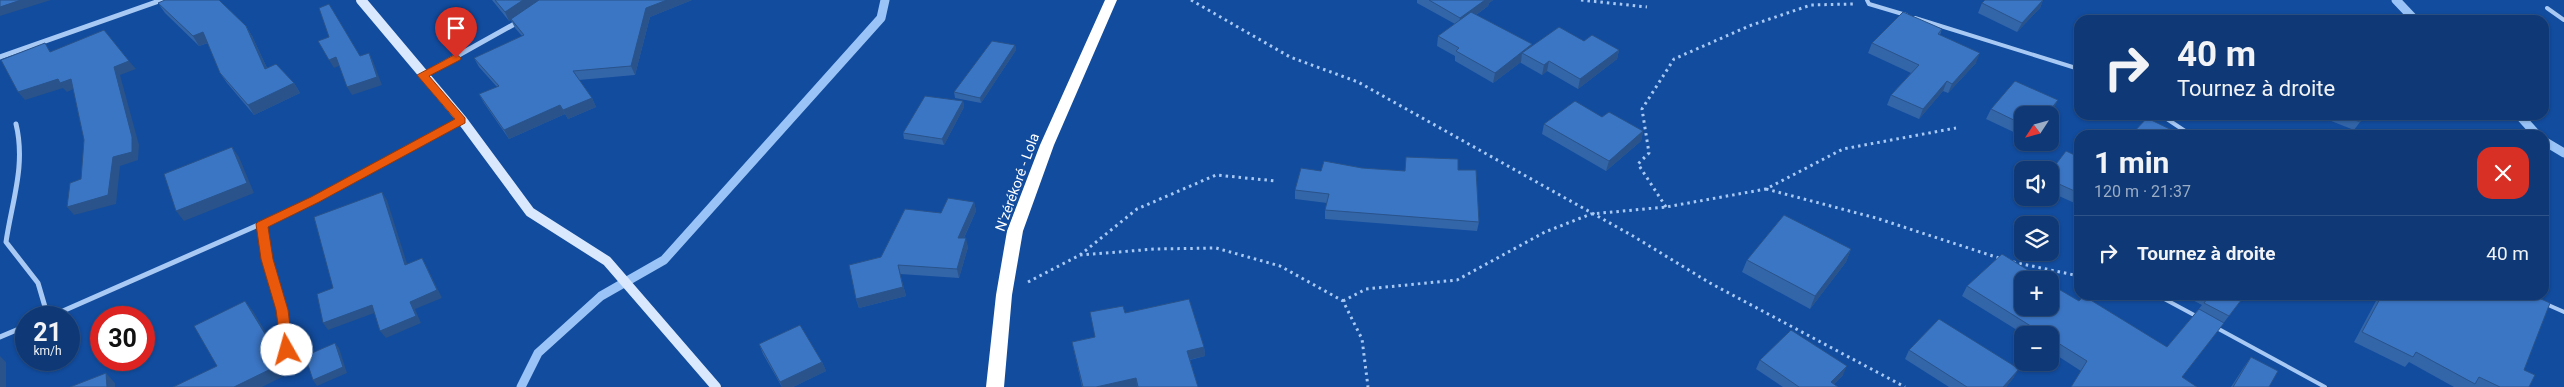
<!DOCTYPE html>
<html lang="fr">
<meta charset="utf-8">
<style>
:root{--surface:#0e3976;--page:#1c447e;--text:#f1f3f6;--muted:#9bacc5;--line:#2e5388}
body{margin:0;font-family:Roboto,sans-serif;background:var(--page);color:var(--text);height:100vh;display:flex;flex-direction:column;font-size:19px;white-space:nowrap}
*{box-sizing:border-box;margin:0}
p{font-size:16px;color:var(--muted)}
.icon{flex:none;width:28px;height:28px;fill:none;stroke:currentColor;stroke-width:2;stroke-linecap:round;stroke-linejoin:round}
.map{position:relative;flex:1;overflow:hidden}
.sheet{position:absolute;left:2074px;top:130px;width:475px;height:170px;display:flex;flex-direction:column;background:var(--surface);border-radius:15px;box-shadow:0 1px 4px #0004,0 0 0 1px var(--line)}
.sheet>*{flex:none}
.guide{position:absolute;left:2074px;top:15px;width:475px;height:105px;border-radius:15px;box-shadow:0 1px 4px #0004,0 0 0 1px var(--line);background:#0e3976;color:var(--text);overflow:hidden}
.needle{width:32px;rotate:234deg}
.controls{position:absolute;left:2014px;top:106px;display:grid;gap:10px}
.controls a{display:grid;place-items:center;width:45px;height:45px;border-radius:10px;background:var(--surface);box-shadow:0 1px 4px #0004,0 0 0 1px var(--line);font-size:25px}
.speed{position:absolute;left:15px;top:306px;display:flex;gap:10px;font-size:25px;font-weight:700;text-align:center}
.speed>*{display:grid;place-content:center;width:65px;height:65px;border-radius:50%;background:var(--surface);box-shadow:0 1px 4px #0004,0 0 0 1px var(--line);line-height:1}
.speed small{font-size:12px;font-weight:400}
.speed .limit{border:8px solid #d22;background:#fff;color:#111}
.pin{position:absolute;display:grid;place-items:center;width:42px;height:42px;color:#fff;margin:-51px -21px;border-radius:50% 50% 50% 0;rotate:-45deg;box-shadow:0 0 5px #0007}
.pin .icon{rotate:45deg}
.me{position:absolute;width:55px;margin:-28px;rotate:353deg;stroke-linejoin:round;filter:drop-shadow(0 0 4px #0008)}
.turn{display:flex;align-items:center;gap:18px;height:105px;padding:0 20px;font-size:22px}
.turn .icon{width:65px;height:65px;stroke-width:2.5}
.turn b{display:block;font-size:35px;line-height:42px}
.round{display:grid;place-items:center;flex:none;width:52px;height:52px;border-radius:15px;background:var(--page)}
.headline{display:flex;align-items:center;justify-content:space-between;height:85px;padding:0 20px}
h1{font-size:30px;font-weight:700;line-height:38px}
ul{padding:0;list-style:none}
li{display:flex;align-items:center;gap:15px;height:75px;padding:0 20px;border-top:1px solid var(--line)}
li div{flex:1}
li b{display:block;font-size:19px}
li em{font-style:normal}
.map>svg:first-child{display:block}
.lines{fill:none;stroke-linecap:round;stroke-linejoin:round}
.stream{stroke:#9ac4f7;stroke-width:9}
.path{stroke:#a8c9f4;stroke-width:3;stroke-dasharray:2.5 4;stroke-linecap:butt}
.lane{stroke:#a8c9f4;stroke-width:4}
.street{stroke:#a8c9f4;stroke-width:5}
.secondary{stroke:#d9e8fd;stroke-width:10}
.highway{fill:#fff;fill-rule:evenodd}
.wall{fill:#3365a9}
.shaded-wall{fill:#29538a}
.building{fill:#3b76c5;stroke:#29538a}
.route{fill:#ea580c;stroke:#983908}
.labels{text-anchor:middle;stroke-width:4.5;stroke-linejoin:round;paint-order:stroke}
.street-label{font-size:14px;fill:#fff;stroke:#124c9e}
</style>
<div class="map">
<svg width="2564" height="387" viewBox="0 0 2564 387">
<rect width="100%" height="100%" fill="#124c9e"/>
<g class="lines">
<!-- stream -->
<path class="stream" d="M2396 0 2415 20
M2519 115 2537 135
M2544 141 2564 153
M521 387 538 353 601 296 664 260 881 18 885 0"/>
<!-- path -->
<path class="path" d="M1191 0 1290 57 1358 82 1633 236 1710 283 1905 387
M1581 0 1647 7
M1766 189 1876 218 2002 259
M1666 207 1638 164 1649 153 1642 109 1674 59 1749 26 1811 5 1853 4
M1080 255 1155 249 1216 248 1280 266 1343 301 1362 339 1368 387
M2013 262 2079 276
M1028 282 1080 255 1137 209 1216 175 1276 181
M1343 301 1366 289 1457 280 1545 232 1591 214 1666 207 1766 189 1843 149 1956 128"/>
<!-- lane -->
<path class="lane" d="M1867 0 1869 4 1906 15
M2547 8 2564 20
M1915 18 2079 69
M2161 115 2191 135
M2157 295 2196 316
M2546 304 2564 312
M2215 327 2325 387"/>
<!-- street -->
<path class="street" d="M0 57 162 0
M423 75 518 22
M16 124C26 165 12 201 6 242L38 283 48 317
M262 225 267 259 282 310 289 369
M47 318 315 200 462 120
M0 337 26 326"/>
<!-- secondary -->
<path class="secondary" d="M361 0 462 120 530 212 607 261 716 387"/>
<!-- highway -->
<path class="highway" d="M1105 0H1117L1054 145 1023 231 1012 295 1004 387H986L996 295 1007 231 1040 145Z"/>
</g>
<!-- wall -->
<path class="wall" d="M492 0H692L650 17 635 75 579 80 592 98 596 107 568 119 565 114 509 139 484 103 479 94 497 87 479 67 474 58 522 36 515 28 511 20 509 21Z
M1417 0H1493L1489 3 1488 6 1476 15 1532 44V46L1584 41 1619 50 1617 59 1578 89 1547 71 1542 75 1521 63V62L1493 83 1455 61V56L1437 46 1438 36 1455 24 1417 3Z
M1985 0H2043L2040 8 2017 32 1978 13 1982 3Z
M158 3 246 26 252 36 267 68 294 83 300 93 254 115 227 83 220 73 208 43 199 46 165 13Z
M1942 29 1940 35 1976 63 1948 93 1943 91 1919 119 1887 105 1891 95 1911 73 1868 53 1872 43Z
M1015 45 1016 50 981 103 955 98 954 92Z
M963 101 964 107 944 145 904 139 903 133Z
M1991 109 2053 110 2022 115V136L1986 119Z
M2316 115H2370L2368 117 2364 115 2360 122 2354 130Z
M1602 117 1643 131 1641 141 1606 171 1542 134 1544 124Z
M2079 157V205L2050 192V172Z
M1362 168 1405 171 1458 170 1479 222 1477 231 1325 219V210L1327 203 1295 199V190L1321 171Z
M974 202 976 211 964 238 968 247 959 278 900 274 906 296 859 308 856 299 881 257 941 213Z
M1851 249 1846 262 1810 309 1742 272 1747 260Z
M1967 286 2079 301 2167 347 2202 305 2183 295H2245L2182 377 2081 371 2050 351V335H2025L1962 296Z
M2368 295H2532L2524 370 2529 387H2454L2409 362 2405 367 2354 342 2377 299Z
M1125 313 1204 347 1205 356 1190 360 1198 387H1082L1072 342 1094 337Z
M759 344 822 362 826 371 793 387H782L763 354Z
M1909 350 2014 377 2006 387H1949L1905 359Z
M2251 357 2269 387H2231L2244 367Z
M1760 360 1843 375 1834 384 1838 387H1783L1756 369Z"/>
<!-- shaded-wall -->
<path class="shaded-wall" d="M21 0H51L0 16V7Z
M523 0H541L509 21 505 12Z
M667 0H692L650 17 635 75 631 66 646 8Z
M1485 0H1493L1489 3 1488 6 1459 27 1460 18Z
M2043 0 2040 8 2017 32 2022 23Z
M246 26 252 36 272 79 265 69Z
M203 32 210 42 199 46 193 36Z
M1532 44 1531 54 1522 53 1521 62 1493 83 1495 73Z
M1015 45 1016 50 981 103 980 98Z
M1619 50 1617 59 1578 89 1580 79Z
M369 53 373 61 382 85 352 95 347 87Z
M1980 53 1976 63 1948 93 1952 84Z
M336 57 341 65 334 68 329 60Z
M129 61 136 69 120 75 139 145 138 160 120 166 116 204 74 215 67 207 113 157 114 67Z
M1549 61 1547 71 1542 75 1544 65Z
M58 79H71L78 87 67 92 63 88 25 100 18 92Z
M1947 81 1943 91 1919 119 1923 109Z
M294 83 300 93 254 115 248 105Z
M592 98 596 107 568 119 563 110Z
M2058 100 2053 110 2048 115H2046Z
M963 101 964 107 944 145 942 139Z
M560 105 565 114 509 139 504 130Z
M1643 131 1641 141 1606 171 1609 161Z
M232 147 239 157 254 193 184 221 176 211Z
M382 192 387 200 410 273 405 265Z
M974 202 976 211 960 246 958 238Z
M966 238 968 247 959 278 957 269Z
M1851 249 1846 262 1810 309 1815 296Z
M422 258 426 265 442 298 415 309 421 323 386 338 380 331Z
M898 265 906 296 859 308 856 299Z
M245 301 253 311 284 362V366L290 373 262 387H234L277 361Z
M372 305 377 312 328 330 323 323Z
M335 343 339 348 347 373 317 386 313 380Z
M1204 347 1205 356 1188 360 1187 351Z
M0 356 6 362V387H0Z
M822 362 826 371 793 387H782L780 382Z
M1847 366 1843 375 1831 387V382Z
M2019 369 2014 377 2006 387H2003Z
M106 373 115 383V387H107Z
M1136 378 1137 387H1096Z"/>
<!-- building -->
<path class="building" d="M0 0H21L0 7Z
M165 0H219L246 26 265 69 276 64 294 83 248 105 220 73 203 32 193 36 158 3Z
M495 0H523L505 12Z
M539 0H667L646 8 631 66 573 71 592 98 563 110 560 105 504 130 479 94 499 86 474 58 524 35 511 19Z
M1429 0H1485L1460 18Z
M1985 0H2043L2022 23 1982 3Z
M329 4 360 56 369 53 377 77 347 87 336 57 329 60 318 41 329 37 319 8Z
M1471 12 1532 44 1495 73 1456 51 1459 48 1438 36Z
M1903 12 1942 29 1938 34 1980 53 1952 84 1947 81 1923 109 1891 95 1919 65 1872 43Z
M1559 27 1584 41 1592 35 1619 50 1580 79 1549 61 1544 65 1522 53Z
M104 30 129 61 114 67 132 137V152L113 157 108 195 67 207 70 183 81 179 84 140 71 79 60 83 58 79 18 92 1 60 45 43 50 52Z
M992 41 1015 45 980 98 954 92Z
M2015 81 2058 100 2046 115H2022V124L1991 109Z
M925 96 963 101 942 139 903 133Z
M1575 101 1602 117 1609 112 1643 131 1609 161 1544 124Z
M2342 115H2364L2360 122Z
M2147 118 2180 134 2179 135H2131Z
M2473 131 2482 135H2469Z
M232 147 247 183 176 211 164 174Z
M2066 151 2079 157V193L2050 180V172Z
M1406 157 1458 159V170H1476L1479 222 1325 210 1329 194 1295 190 1301 168 1321 171 1324 161 1362 168 1405 171Z
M382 192 405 265 422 258 437 290 410 302 416 316 380 331 372 305 323 323 317 294 333 288 314 217Z
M948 198 974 202 958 238H966L957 269 898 265 903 287 856 299 849 265 881 257 905 209 941 213Z
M1784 215 1851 249 1815 296 1747 260Z
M2002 254 2044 280H2022V308H2050V284L2079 301 2084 296 2167 347 2199 309 2224 323 2182 377 2197 387H2071L2087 361 2050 338V335H2045L1967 286Z
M2209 295H2245L2229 316 2204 303 2210 295Z
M2382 295H2532L2550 303 2524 370 2535 375 2529 387H2500L2479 377 2475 384 2416 352 2413 357 2362 332Z
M1189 299 1204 347 1187 351 1198 387H1138L1136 378 1096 387H1083L1072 342 1095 337 1090 312 1123 306 1125 313Z
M245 301 276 352 277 361 283 363 234 387H173L217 366 194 326Z
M1939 319 2019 369 2003 387H1967L1909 350Z
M800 325 822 362 780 382 759 344Z
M1791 330 1847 366 1831 382 1838 387H1799L1760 360Z
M335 343 343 367 313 380 305 356Z
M2251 357 2278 371 2269 387H2233Z
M106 373 107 387H70Z"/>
<!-- route -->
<path class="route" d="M456 54 461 58 460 60 429 76 465 118V123L319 202 268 227 273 259 288 310 293 350 287 354 282 353 276 310 261 259 256 224 258 222 311 197 455 119 417 75Z"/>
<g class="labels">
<!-- street labels -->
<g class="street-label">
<text transform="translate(1017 182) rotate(-70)" y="5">N'zérékoré - Lola</text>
</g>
</g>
</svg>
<div class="controls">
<a><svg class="needle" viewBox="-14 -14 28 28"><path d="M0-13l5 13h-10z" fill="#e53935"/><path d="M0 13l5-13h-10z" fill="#9bacc5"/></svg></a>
<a><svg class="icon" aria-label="sound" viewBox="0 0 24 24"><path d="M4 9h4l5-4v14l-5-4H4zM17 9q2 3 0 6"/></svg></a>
<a><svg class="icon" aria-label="layers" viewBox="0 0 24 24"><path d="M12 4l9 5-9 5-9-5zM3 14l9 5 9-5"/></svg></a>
<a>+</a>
<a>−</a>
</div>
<div class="speed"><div>21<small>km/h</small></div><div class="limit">30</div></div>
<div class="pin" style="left:456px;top:58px;background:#d93025"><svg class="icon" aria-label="arrive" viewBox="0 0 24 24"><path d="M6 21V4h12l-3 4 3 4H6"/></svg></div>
<svg class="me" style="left:287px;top:350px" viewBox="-20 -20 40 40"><circle r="19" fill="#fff"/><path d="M0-13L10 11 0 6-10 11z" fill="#ea580c"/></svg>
<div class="guide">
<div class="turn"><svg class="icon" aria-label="right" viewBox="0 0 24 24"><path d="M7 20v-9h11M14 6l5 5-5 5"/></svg><div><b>40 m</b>Tournez à droite</div></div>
</div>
<section class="sheet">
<div class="headline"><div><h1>1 min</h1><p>120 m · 21:37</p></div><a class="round" style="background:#d93025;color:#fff"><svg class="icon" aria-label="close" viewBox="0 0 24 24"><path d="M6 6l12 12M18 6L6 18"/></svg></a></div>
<ul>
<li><svg class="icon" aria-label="right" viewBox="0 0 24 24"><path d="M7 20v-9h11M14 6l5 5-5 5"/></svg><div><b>Tournez à droite</b></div><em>40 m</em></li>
</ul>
</section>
</div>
